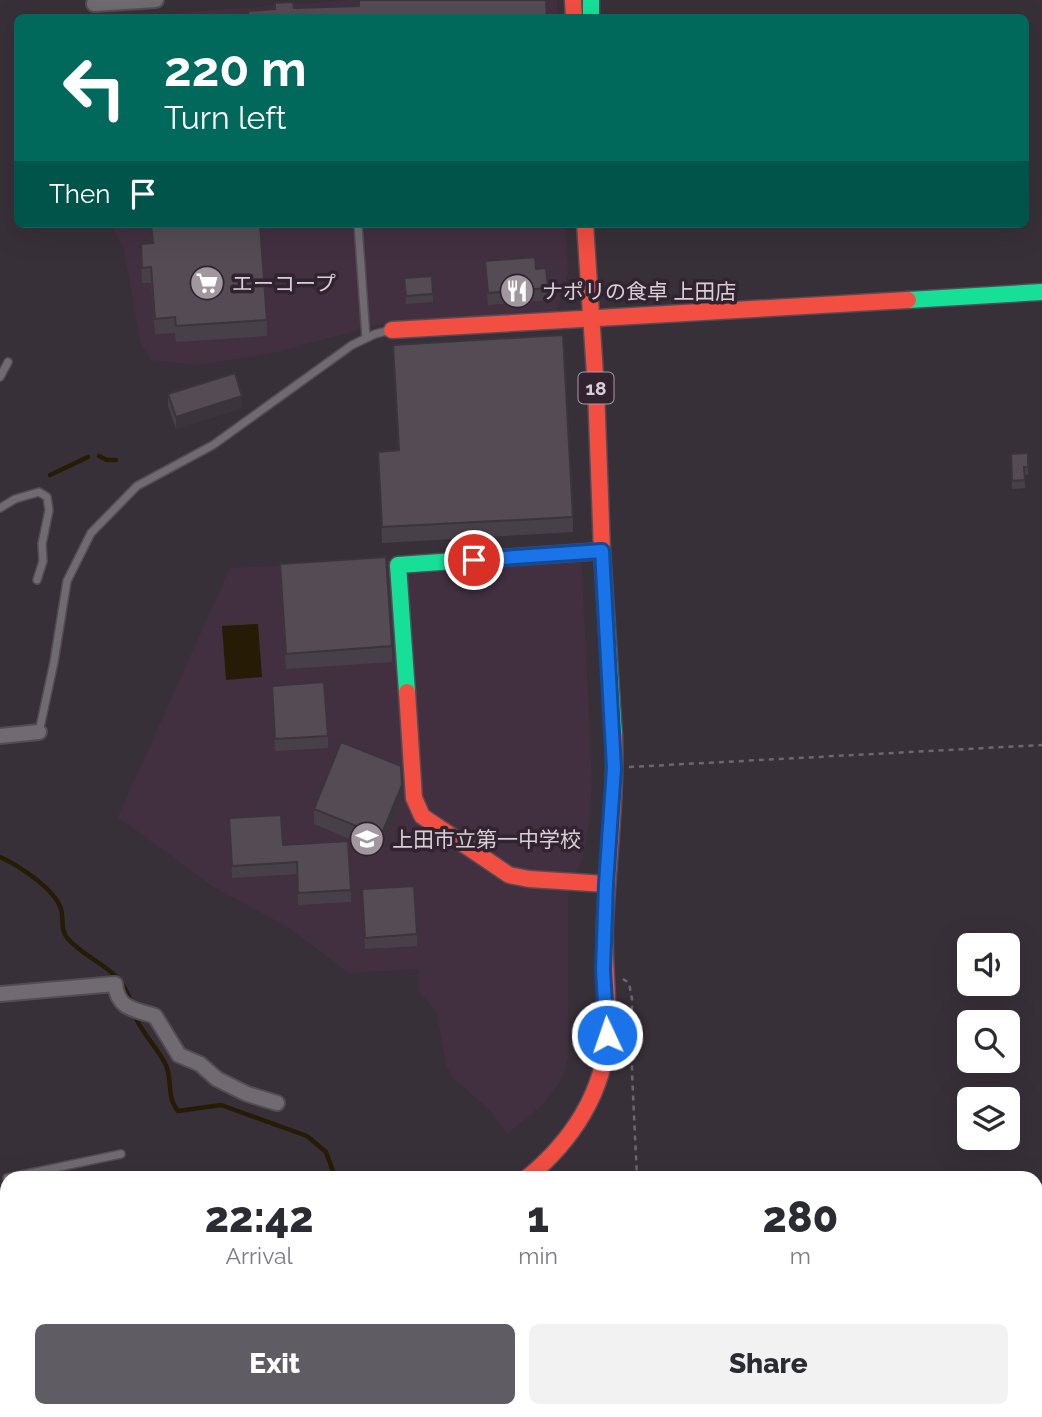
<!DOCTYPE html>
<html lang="en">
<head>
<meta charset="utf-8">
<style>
  :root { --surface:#fff; --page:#f2f2f3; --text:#2b2b33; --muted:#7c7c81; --accent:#605c64 }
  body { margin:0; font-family:Raleway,"Noto Sans JP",sans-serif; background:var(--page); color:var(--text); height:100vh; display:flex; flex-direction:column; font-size:26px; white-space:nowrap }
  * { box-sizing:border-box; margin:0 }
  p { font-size:23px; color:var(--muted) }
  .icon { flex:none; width:38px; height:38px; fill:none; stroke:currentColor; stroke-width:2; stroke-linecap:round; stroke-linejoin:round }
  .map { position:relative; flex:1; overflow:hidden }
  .side { position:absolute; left:0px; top:1171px; width:1043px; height:247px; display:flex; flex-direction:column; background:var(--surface); border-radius:21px 21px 0 0; box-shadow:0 7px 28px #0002 }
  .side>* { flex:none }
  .hud { position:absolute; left:14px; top:14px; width:1015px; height:214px; border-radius:10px; box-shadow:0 7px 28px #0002; background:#00695c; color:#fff; overflow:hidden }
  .fabs { position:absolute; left:957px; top:933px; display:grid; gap:14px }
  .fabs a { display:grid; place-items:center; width:63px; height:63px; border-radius:10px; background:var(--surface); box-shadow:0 7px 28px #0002; font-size:35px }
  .pin { position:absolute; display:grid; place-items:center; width:60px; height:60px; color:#fff; margin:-30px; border:4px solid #fff; border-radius:50%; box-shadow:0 2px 7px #0007 }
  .me { position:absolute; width:77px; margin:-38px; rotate:357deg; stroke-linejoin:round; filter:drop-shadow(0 0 5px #0008) }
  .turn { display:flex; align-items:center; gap:24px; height:147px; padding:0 35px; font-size:32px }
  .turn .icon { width:91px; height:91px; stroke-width:2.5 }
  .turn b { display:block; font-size:49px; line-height:60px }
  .then { display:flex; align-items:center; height:66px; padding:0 35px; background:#0003; gap:14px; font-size:26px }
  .eta { display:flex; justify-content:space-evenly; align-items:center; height:119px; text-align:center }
  .eta b { font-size:42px; font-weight:800; line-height:49px }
  .action { display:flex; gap:14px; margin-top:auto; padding:14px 35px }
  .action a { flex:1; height:80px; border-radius:10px; background:var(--accent); color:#fff; font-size:28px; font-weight:800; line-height:80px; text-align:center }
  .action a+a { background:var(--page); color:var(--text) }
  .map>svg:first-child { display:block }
  .built { fill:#423041 }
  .water { fill:#261c05 }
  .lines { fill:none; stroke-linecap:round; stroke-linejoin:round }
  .stream { stroke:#261c05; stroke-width:4.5 }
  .lane-casing { stroke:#544c54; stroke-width:10 }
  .street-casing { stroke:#544c54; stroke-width:18 }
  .fast-casing { stroke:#544c54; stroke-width:19 }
  .jam-casing { stroke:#544c54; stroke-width:19 }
  .path { stroke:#6d676d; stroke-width:2.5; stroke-dasharray:5 5; stroke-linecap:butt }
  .lane { stroke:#706b70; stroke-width:7 }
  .street { stroke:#706b70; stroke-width:14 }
  .fast { stroke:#16e098; stroke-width:16 }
  .jam { stroke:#f24e42; stroke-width:16 }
  .wall { fill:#484048 }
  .shaded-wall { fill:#3b343b }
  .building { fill:#544b54; stroke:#3b343b; stroke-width:2 }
  .route-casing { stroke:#114b97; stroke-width:18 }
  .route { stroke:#1a73e8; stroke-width:12 }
  .labels { text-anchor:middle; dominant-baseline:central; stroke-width:7; stroke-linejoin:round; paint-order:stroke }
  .shield { fill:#312330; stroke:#a69ba5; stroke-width:2 }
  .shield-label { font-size:19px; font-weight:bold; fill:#d8cfd7 }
  .poi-label { font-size:21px; fill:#d8cfd7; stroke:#312330; text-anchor:start }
</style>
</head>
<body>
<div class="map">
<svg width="1042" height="1417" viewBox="0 0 1042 1417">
  <rect width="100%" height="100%" fill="#383038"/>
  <g class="built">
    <path d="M354 0H557V17L109 18Z"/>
    <path d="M110 224H565L568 273 557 311 392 321 269 354 196 365 151 360 140 342 124 249Z"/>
    <path d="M581 552 592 781 590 818 582 859 568 896V1057L563 1077 543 1104 507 1134 491 1111 454 1079 447 1067 436 1011 418 990 419 969 349 973 288 927 212 886 118 817 230 568Z"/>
  </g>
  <path class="water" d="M258 624 262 677 226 680 222 626Z"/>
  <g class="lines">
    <g class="stream">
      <path d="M99 456 107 460H116"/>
      <path d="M50 475 88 457"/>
      <path d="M0 857C18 865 55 889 61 909 64 920 60 930 68 939 90 963 121 967 131 1003"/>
      <path d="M134 1014C141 1033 163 1054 167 1068 172 1083 167 1098 178 1111L221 1105 307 1136 326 1152 334 1174"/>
    </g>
    <g class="lane-casing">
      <g id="lane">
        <path d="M358 224 366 338"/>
        <path d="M0 377 8 362"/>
        <path d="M0 508 15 499 39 492 47 497 49 510 42 544 43 561 37 580"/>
        <path d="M39 732 54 662 67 581 91 533 137 486 213 445 352 345 375 334 391 330"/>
        <path d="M7 1178 121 1154"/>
        <path d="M757 1410 764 1417"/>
        <path d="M258 1412V1417"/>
        <path d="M500 1417 550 1410"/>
      </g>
    </g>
    <g class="street-casing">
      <g id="street">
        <path d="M94 4 156 0"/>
        <path d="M0 736 39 732"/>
        <path d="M0 994 115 984C118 1009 133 1009 155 1016L179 1055 200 1064 217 1079 247 1094 277 1103"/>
        <path d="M567 1410 569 1417"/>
        <path d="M815 1417 821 1410"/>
      </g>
    </g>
    <g class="fast-casing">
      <g id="fast">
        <path d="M591 0V18"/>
        <path d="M908 300 1042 292"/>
        <path d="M407 692 398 565 602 551 614 736"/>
      </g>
    </g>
    <g class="jam-casing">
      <g id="jam">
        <path d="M573 0 574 18"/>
        <path d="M585 224 596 389 602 551"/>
        <path d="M392 330 908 300"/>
        <path d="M407 692 414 798 422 816 509 875 529 879 606 884"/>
        <path d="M527 1178C571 1142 605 1092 607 1034 609 997 603 959 605 922 608 860 616 798 614 736"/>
        <path d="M0 1250 7 1249"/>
        <path d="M322 1410 323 1417"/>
      </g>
    </g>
    <g class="path">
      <path d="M629 767 1042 745"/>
      <path d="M623 979 629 983 632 999V1073L637 1178"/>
      <path d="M1036 1199H1042"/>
    </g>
    <use href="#lane" class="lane"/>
    <use href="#street" class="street"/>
    <use href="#fast" class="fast"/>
    <use href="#jam" class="jam"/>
  </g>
  <g class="wall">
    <path d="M150 224H260L267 320V336L176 342 175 333 155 334 151 283H142L141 259V244L152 243Z"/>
    <path d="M485 261 536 269 548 288V300L488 305Z"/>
    <path d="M404 278 433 294V302L406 304Z"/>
    <path d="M393 345 573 517V532L382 543 378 452 398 450Z"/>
    <path d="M168 394 242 408 176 429 168 406Z"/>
    <path d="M1028 453V475H1025V488L1012 489 1011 454Z"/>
    <path d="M280 564 392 646V662L286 669 280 580Z"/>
    <path d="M272 686 328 736V748L275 751Z"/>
    <path d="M402 801 381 852 314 824V809Z"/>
    <path d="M229 818 283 845 351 890V902L298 905 297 874 232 878Z"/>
    <path d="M362 889 417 934V946L365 949Z"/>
  </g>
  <g class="shaded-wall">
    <path d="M242 396V408L176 429V417Z"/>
    <path d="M402 785V801L381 852V836Z"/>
  </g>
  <g class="building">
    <path d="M359 0H546L547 18H248V11L275 9V3L293 2 294 8 359 6Z"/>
    <path d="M151 224H260L267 320 176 326 175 317 155 319 151 267 142 268 141 244 153 243Z"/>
    <path d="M535 257 536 269 546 268 548 288 488 293 485 261Z"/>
    <path d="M432 276 433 294 406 296 404 278Z"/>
    <path d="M563 335 573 517 382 527 378 452 399 450 393 345Z"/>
    <path d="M235 373 242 396 176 417 168 394Z"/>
    <path d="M1028 453V467H1024L1025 480 1012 481 1011 454Z"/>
    <path d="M386 557 392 646 286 654 280 564Z"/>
    <path d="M324 682 328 736 275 739 272 686Z"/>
    <path d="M341 742 401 766 402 785 381 836 314 809Z"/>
    <path d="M281 815 283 845 348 841 351 890 298 893 297 862 232 866 229 818Z"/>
    <path d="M414 886 417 934 365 938 362 889Z"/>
  </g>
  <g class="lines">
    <g class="route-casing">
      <path id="route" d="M474 560 602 551 614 768 606 884 603 970 607 1035"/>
    </g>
    <use href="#route" class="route"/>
  </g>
  <defs>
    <g id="supermarket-disc" transform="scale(1.75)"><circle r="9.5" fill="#a0979f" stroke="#312330"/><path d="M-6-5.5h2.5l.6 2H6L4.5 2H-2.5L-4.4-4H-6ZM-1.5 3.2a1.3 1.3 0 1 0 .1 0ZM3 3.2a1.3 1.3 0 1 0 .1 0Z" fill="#fff"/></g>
    <g id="restaurant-disc" transform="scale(1.75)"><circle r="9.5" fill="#a0979f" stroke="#312330"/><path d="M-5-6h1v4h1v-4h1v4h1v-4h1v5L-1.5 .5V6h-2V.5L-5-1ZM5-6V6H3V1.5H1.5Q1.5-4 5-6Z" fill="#fff"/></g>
    <g id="school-disc" transform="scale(1.75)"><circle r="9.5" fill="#a0979f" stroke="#312330"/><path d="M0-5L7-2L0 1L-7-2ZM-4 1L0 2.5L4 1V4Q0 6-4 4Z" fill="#fff"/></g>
  </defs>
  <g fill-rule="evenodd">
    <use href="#supermarket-disc" x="207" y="283"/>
    <use href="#restaurant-disc" x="517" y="291"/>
    <use href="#school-disc" x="367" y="839"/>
  </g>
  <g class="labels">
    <rect class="shield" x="578.5" y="372.5" width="35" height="31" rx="5"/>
    <g class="shield-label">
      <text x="596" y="388">18</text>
    </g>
    <g class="poi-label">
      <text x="232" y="283">エーコープ</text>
      <text x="542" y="291">ナポリの食卓 上田店</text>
      <text x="392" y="839">上田市立第一中学校</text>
    </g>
  </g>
</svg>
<div class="fabs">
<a><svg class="icon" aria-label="sound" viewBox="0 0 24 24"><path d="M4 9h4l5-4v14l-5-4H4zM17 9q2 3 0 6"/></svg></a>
<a><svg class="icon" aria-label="search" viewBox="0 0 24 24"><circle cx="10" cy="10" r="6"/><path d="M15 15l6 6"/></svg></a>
<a><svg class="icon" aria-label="layers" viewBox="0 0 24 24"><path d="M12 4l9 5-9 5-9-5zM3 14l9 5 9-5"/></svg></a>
</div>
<div class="pin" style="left:474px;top:560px;background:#d93025"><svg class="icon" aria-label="arrive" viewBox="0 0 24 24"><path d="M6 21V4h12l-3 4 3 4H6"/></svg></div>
<svg class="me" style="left:607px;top:1035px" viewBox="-20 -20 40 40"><circle r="17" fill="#1a73e8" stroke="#fff" stroke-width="3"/><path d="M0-11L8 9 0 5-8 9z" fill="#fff"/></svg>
<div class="hud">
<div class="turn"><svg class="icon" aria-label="left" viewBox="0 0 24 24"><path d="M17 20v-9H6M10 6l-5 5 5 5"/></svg><div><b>220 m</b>Turn left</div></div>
<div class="then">Then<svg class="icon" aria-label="arrive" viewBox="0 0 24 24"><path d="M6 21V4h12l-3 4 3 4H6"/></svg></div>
</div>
<section class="side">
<div class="eta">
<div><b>22:42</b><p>Arrival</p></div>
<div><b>1</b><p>min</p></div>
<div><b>280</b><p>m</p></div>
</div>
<div class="action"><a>Exit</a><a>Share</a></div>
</section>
</div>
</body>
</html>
